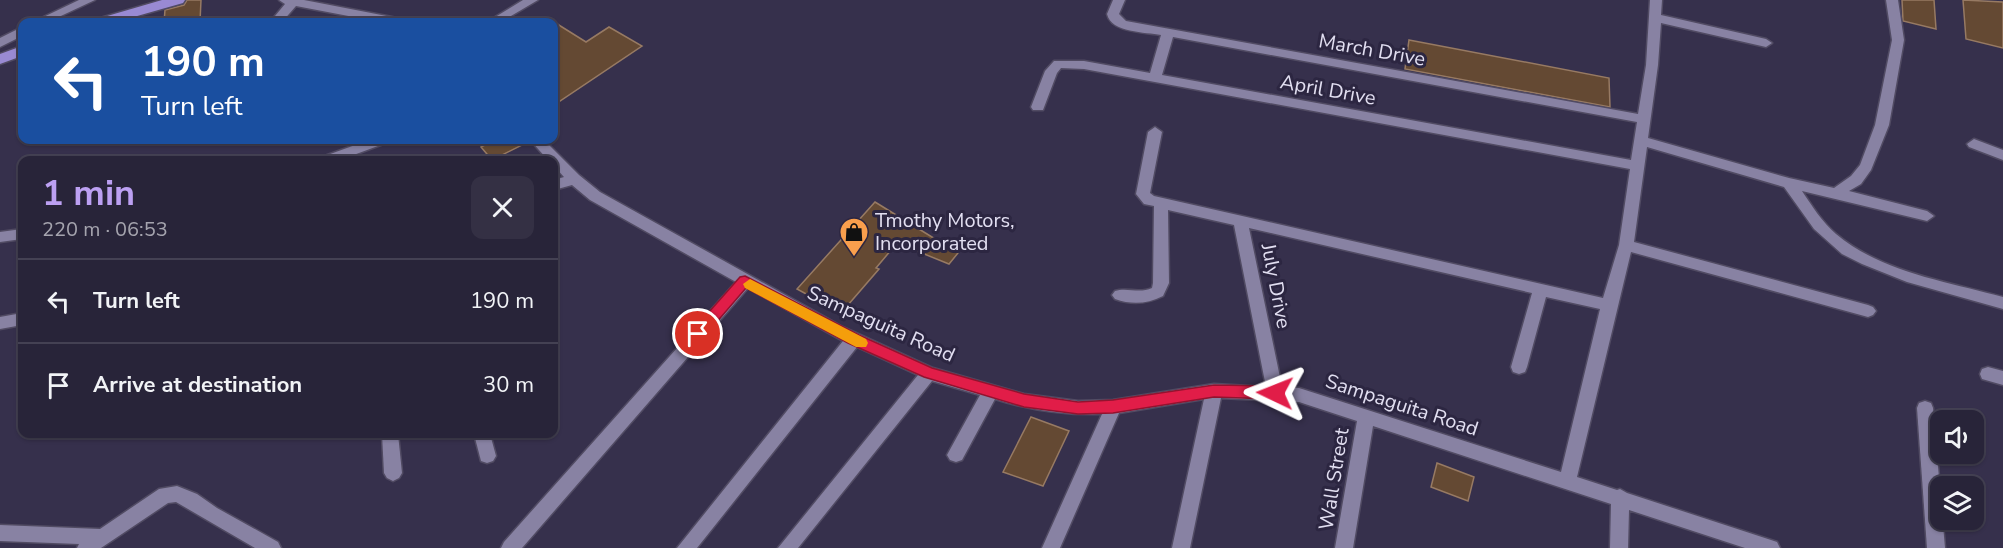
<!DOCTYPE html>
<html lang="en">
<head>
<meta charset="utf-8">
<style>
  :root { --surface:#282439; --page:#343044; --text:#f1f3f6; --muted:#a5a4ae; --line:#444153; --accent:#bca0f2 }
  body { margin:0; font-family:"Nunito Sans",sans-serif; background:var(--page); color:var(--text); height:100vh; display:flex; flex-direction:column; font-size:22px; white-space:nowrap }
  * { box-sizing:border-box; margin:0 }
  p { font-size:20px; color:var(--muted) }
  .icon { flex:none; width:33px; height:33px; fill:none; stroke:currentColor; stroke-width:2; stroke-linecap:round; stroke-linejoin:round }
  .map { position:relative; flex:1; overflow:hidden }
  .drawer { position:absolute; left:18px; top:156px; width:540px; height:282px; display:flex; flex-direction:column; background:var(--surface); border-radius:12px; box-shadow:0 2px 4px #0004,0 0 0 2px var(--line) }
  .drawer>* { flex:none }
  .hud { position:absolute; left:18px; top:18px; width:540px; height:126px; border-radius:12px; box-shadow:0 2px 4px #0004,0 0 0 2px var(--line); background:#1a4fa0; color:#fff; overflow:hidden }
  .buttons { position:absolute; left:1930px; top:410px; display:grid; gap:12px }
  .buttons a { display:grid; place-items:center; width:54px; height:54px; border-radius:12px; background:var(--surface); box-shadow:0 2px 4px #0004,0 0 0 2px var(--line); font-size:30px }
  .pin { position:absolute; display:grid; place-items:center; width:51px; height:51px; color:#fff; margin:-26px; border:3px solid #fff; border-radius:50%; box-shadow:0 2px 6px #0007 }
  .me { position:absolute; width:66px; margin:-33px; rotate:272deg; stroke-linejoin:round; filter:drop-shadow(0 0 4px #0008) }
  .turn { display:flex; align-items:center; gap:21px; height:126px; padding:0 24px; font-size:27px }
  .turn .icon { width:78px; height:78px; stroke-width:2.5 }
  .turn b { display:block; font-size:42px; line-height:51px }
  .round { display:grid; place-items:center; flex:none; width:63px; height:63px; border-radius:12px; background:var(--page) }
  .summary { display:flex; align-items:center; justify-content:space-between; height:102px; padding:0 24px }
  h1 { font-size:36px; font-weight:700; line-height:45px; color:var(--accent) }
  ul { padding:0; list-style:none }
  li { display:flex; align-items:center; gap:18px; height:84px; padding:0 24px; border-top:2px solid var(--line) }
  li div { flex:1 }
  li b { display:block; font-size:22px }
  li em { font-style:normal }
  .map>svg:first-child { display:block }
  .building { fill:#644933; stroke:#977a63; stroke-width:1.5 }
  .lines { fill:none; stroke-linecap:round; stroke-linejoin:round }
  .minor-casing { stroke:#514b63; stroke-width:3 }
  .highway-casing { stroke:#514b63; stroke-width:3 }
  .minor { fill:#8882a3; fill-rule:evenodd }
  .highway { fill:#998ad3; fill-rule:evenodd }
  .route { fill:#e11d48; stroke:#92132f; stroke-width:1.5 }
  .slow { fill:#f59e0b }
  .labels { text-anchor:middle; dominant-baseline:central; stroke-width:6; stroke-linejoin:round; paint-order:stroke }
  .street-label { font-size:20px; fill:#e2dff1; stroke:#2c2641 }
  .poi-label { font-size:20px; fill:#e2dff1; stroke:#2c2641; text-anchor:start }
</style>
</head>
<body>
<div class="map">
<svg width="2003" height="548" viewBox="0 0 2003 548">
  <rect width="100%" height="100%" fill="#36304c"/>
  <g class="building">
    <path d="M187 0H201L200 22H164L165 10 184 5Z"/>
    <path d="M1902 0H1934L1936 29 1903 21Z"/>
    <path d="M1963 0 2003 2V48L1966 39Z"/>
    <path d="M554 22 586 42 609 27 642 46 554 105Z"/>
    <path d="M1409 40 1609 78 1610 107 1405 69Z"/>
    <path d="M495 140H528V142L492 160 481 147Z"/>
    <path d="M875 202 958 253 949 264 897 243 876 268 879 269 841 313 797 289Z"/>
    <path d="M1031 417 1069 431 1043 486 1003 472Z"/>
    <path d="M1437 463 1474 477 1468 501 1431 487Z"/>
  </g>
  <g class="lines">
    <g class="minor-casing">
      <g id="minor">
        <path d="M79 0H95L48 22H33Z"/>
        <path d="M279 0H304L397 18 403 22H380L296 6 282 22H270L285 4Z"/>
        <path d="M523 0H538L501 22H487Z"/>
        <path d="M1113 0H1125L1119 14 1126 21 1638 114 1646 65 1650 0H1662L1661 15 1766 39 1772 43 1766 47 1661 23 1658 65 1648 138 1789 178 1834 188 1851 176 1860 165 1875 125 1892 40 1886 0H1898L1904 40 1889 125 1871 170 1861 184 1849 191 1927 211 1934 216 1927 221 1802 191C1812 206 1822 222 1836 234 1881 272 1948 282 2003 297V309L1907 282 1862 264 1842 254 1814 229 1784 187 1647 147 1634 242 1868 305 1873 307 1876 311 1873 315 1868 317 1631 252 1577 477 1617 490 1620 489 1627 493 1771 540 1777 542 1780 548H1745L1629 510 1628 548H1610L1611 504 1373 426 1353 548H1335L1357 421 1299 402 1221 398 1190 548H1172L1204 399 1119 413 1060 548H1042L1102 414C1065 415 1030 410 995 399L962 460 956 462 950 460 947 455 980 395 932 381 798 548H778L918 375 857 347 697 548H677L843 341 748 288 522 548H501L504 542 736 282 590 200 572 185 554 190V180L564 177 554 166V160H548L530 140H544L579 175 600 192 841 326 933 368 1024 394 1078 401 1113 400 1214 384 1266 387 1234 225 1168 210 1169 283 1163 296C1147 304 1132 305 1115 299L1112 295 1115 291C1127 287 1139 294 1152 288L1153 283 1154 206 1144 204 1136 194 1148 132 1155 127 1162 132 1150 193 1154 196 1603 298 1619 245 1630 169 1084 69 1061 68 1057 73 1043 110H1033L1031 107 1045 71 1054 61H1084L1150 73 1161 35C1146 32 1111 33 1107 14ZM1173 37 1637 122 1631 160 1162 75ZM1249 228 1532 293 1511 367 1513 372 1519 374 1525 372 1527 367 1546 297 1600 309 1561 472 1299 388 1282 387Z"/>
        <path d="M22 27V36L0 47V38Z"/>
        <path d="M1974 139 2003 150V160L1969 147 1967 144Z"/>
        <path d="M369 140H388L386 143 340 160H320L322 157Z"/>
        <path d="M22 229V239L0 242V232Z"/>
        <path d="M22 313V325L0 329V317Z"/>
        <path d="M1988 367 2003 371V385L1982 379 1980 374 1982 369Z"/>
        <path d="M1925 401 1931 403 1933 408 1945 548H1927L1917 408 1919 403Z"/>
        <path d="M382 434H398L402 473 399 478 393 481 387 478 384 473Z"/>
        <path d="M474 434H490L496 456 493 461 487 463 481 461Z"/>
        <path d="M177 486 197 494 217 508 278 542 281 548H255L176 502 168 503 101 548H77L79 544 0 541V525L100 529 159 489Z"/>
      </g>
    </g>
    <g class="highway-casing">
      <g id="highway">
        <path d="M162 0H185L183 3 116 22H95L97 19Z"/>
        <path d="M22 46V56L0 64V54Z"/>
      </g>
    </g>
    <use href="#minor" class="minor"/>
    <use href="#highway" class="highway"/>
  </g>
  <path class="route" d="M745 276 859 335 932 368 1024 394 1078 402 1113 400 1214 385 1275 386 1280 388 1282 393 1280 397 1275 399 1214 397 1113 413 1078 414 1024 407 924 377 848 343 746 288 703 338H693L691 334 693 330 740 277Z"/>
  <path class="slow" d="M750 279 866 339 868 343 866 347H856L745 288 743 284Z"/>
  <defs>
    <g id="shop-pin" transform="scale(1.5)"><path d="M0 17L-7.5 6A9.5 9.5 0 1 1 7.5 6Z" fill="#f99f4d" stroke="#2c2641"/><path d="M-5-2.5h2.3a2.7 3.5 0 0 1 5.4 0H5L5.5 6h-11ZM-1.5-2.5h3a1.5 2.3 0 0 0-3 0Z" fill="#111"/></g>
  </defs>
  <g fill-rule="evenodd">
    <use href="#shop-pin" x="854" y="232"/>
  </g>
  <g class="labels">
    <g class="street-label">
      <text transform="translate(1372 50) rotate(10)">March Drive</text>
      <text transform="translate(1328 90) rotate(10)">April Drive</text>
      <text transform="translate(1276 286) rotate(79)">July Drive</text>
      <text transform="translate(881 324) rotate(24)">Sampaguita Road</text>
      <text transform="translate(1402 405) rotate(18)">Sampaguita Road</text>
      <text transform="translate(1334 479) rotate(-81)">Wall Street</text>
    </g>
    <g class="poi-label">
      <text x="875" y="220">Tmothy Motors,<tspan x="875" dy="23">Incorporated</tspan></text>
    </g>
  </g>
</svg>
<div class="buttons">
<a><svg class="icon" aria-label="sound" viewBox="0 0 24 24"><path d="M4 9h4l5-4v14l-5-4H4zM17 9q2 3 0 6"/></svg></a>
<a><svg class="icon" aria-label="layers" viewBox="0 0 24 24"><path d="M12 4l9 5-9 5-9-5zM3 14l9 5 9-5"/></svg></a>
</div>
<div class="pin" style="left:698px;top:334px;background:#d93025"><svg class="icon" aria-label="arrive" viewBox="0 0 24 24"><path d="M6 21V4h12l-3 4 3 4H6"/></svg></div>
<svg class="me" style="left:1275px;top:393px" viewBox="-20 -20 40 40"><path d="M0-17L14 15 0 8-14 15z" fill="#e11d48" stroke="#fff" stroke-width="4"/></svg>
<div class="hud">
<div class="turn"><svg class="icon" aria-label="left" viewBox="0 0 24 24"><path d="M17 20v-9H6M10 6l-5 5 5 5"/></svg><div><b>190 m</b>Turn left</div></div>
</div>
<section class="drawer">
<div class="summary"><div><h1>1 min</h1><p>220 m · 06:53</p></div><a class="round"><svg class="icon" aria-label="close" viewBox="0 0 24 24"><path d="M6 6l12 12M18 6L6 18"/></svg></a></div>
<ul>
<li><svg class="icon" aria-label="left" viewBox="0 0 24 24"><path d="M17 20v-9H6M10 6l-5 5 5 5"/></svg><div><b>Turn left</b></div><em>190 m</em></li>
<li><svg class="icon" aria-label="arrive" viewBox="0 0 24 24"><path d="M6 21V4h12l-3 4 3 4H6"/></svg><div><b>Arrive at destination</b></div><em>30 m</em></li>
</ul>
</section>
</div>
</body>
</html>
